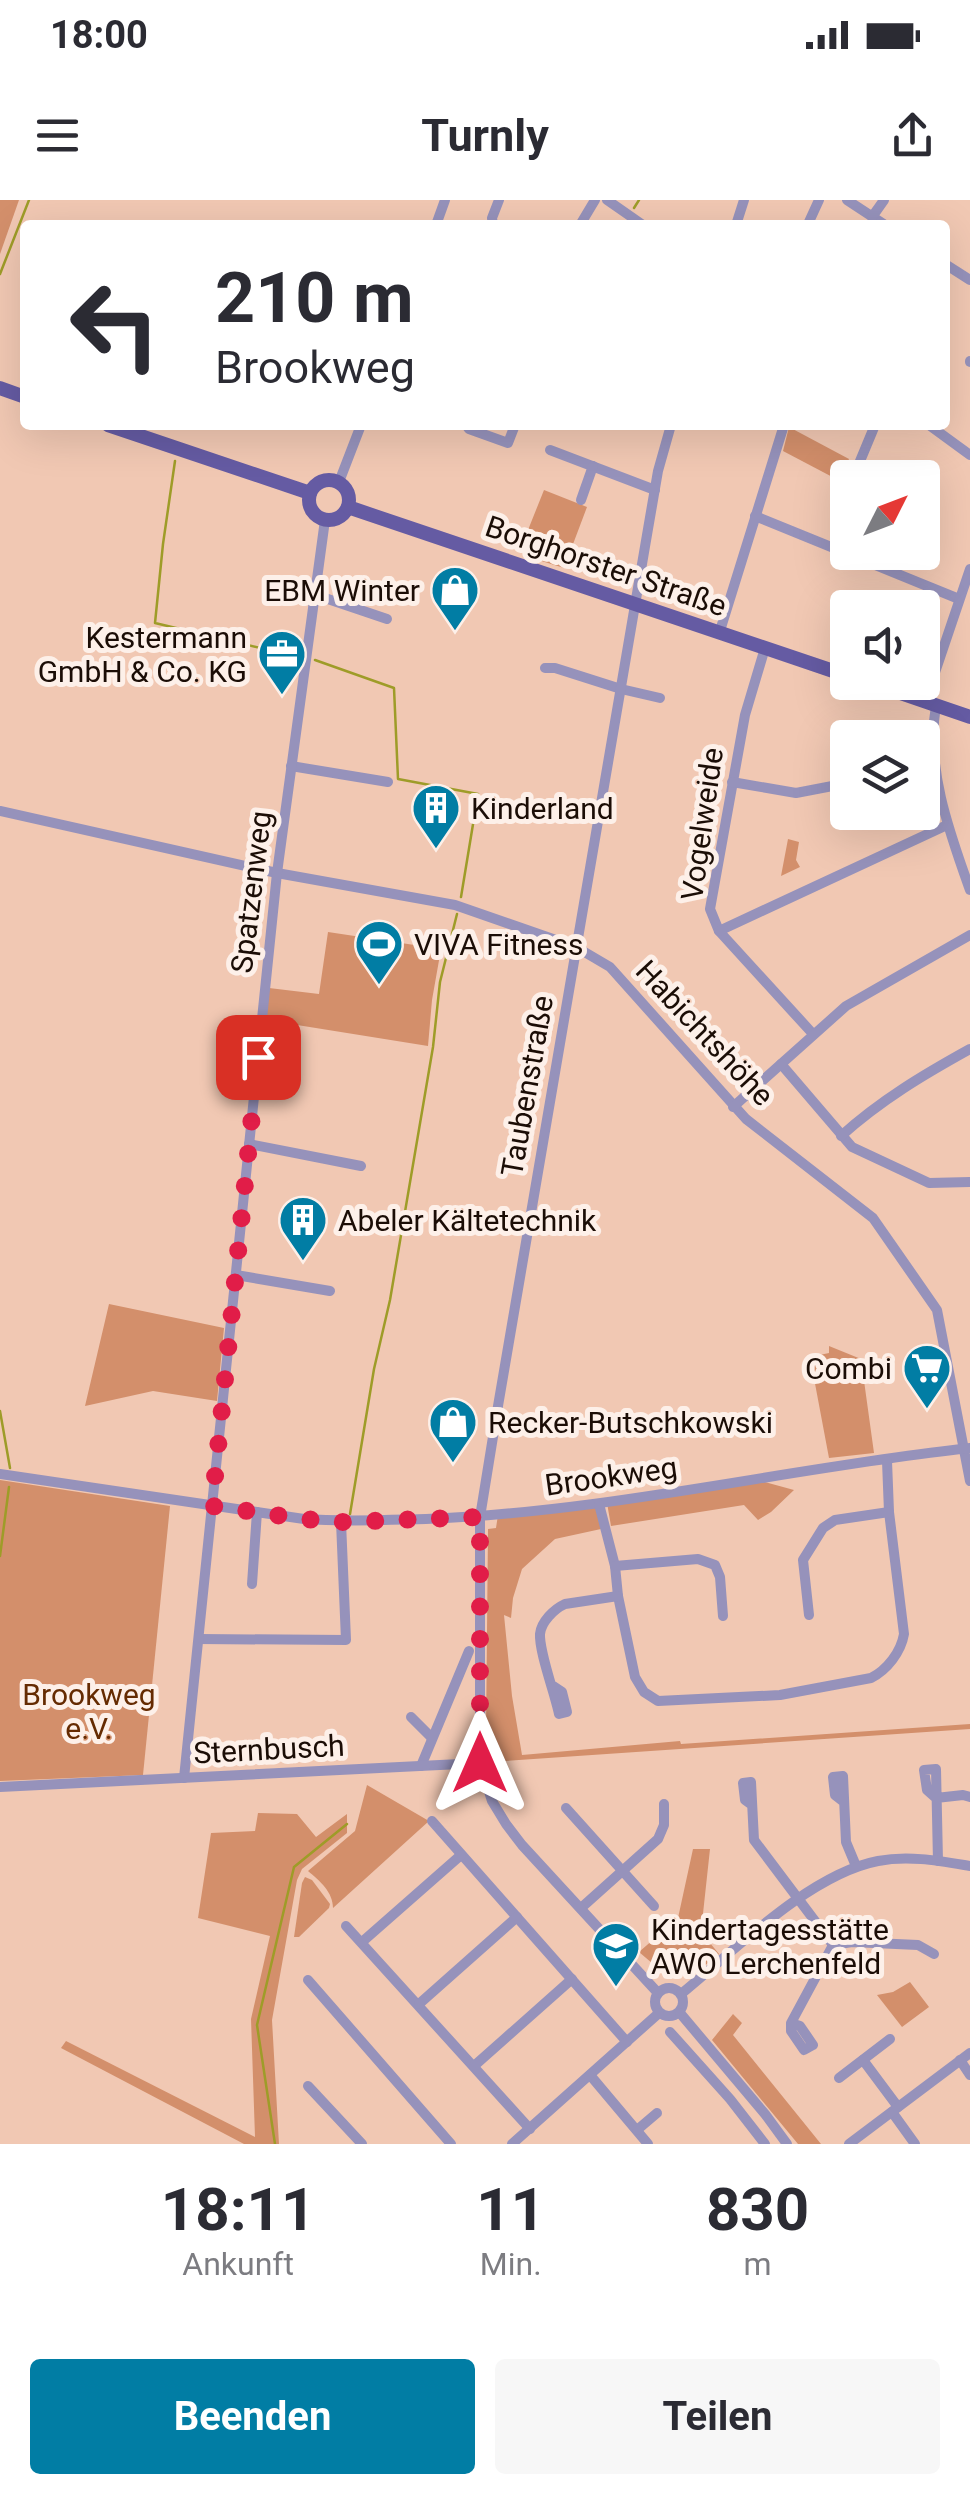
<!DOCTYPE html>
<html lang="de">
<head>
<meta charset="utf-8">
<style>
  :root { --surface:#fff; --page:#f7f7f7; --text:#2b2b33; --muted:#7c7c81; --accent:#017da4 }
  body { margin:0; font-family:Roboto,sans-serif; background:var(--page); color:var(--text); height:100vh; display:flex; flex-direction:column; font-size:38px; white-space:nowrap }
  * { box-sizing:border-box; margin:0 }
  p { font-size:32px; color:var(--muted) }
  .icon { flex:none; width:55px; height:55px; fill:none; stroke:currentColor; stroke-width:2; stroke-linecap:round; stroke-linejoin:round }
  .map { position:relative; height:1944px; overflow:hidden }
  .side { display:flex; flex-direction:column; background:var(--surface); flex:1 }
  .side>* { flex:none }
  .hud { position:absolute; left:20px; top:20px; width:930px; height:210px; border-radius:10px; box-shadow:0 10px 40px #0002; background:#fff; color:var(--text); overflow:hidden }
  .needle { width:65px; rotate:48deg }
  .controls { position:absolute; left:830px; top:260px; display:grid; gap:20px }
  .controls a { display:grid; place-items:center; width:110px; height:110px; border-radius:10px; background:var(--surface); box-shadow:0 10px 40px #0002; font-size:50px }
  .pin { position:absolute; display:grid; place-items:center; width:85px; height:85px; color:#fff; margin:-42px; border-radius:20px; box-shadow:0 5px 15px #0006 }
  .me { position:absolute; width:110px; margin:-55px; rotate:0deg; stroke-linejoin:round; filter:drop-shadow(0 0 8px #0008) }
  .turn { display:flex; align-items:center; gap:35px; height:210px; padding:0 30px; font-size:45px }
  .turn .icon { width:130px; height:130px; stroke-width:2.5 }
  .turn b { display:block; font-size:70px; line-height:85px }
  .eta { display:flex; justify-content:space-evenly; align-items:center; height:170px; text-align:center }
  .eta b { font-size:60px; font-weight:700; line-height:70px }
  .cta { display:flex; gap:20px; margin-top:auto; padding:20px 30px }
  .cta a { flex:1; height:115px; border-radius:10px; background:var(--accent); color:#fff; font-size:40px; font-weight:700; line-height:115px; text-align:center }
  .cta a+a { background:var(--page); color:var(--text) }
  .status { display:flex; justify-content:space-between; align-items:center; height:70px; padding:0 50px; background:var(--surface); direction:ltr }
  .status svg { height:28px; fill:currentColor }
  header { display:flex; justify-content:space-between; align-items:center; height:130px; padding:0 30px; background:var(--surface); font-size:45px; font-weight:700 }
  .map>svg:first-child { display:block }
  .green { fill:#d38f6b }
  .lines { fill:none; stroke-linecap:round; stroke-linejoin:round }
  .stream { stroke:#9e9c28; stroke-width:2.5 }
  .minor { stroke:#9692bb; stroke-width:10 }
  .major { stroke:#655ba3; stroke-width:14 }
  .route { stroke:#e11d48; stroke-width:18; stroke-dasharray:0 32.4 }
  .labels { text-anchor:middle; dominant-baseline:central; stroke-width:10; stroke-linejoin:round; paint-order:stroke }
  .street-label { font-size:30px; fill:#1b0d06; stroke:#fdf0e9 }
  .poi-label { font-size:30px; fill:#1b0d06; stroke:#fdf0e9; text-anchor:start }
  .park-label { font-size:30px; fill:#652b02; stroke:#fdf0e9 }
</style>
</head>
<body>
<div class="status"><b>18:00</b><svg viewBox="0 0 49 12"><path d="M0 12V9h3v3zM5 12V6h3v6zM10 12V3h3v9zM15 12V0h3v12zM26 1h20v11H26zM47 4h2v5h-2z"/></svg></div>
<header><svg class="icon" aria-label="menu" viewBox="0 0 24 24"><path d="M4 6h16M4 12h16M4 18h16"/></svg>Turnly<svg class="icon" aria-label="share" viewBox="0 0 24 24"><path d="M12 15V3M7 8l5-5 5 5M5 13v7h14v-7"/></svg></header>
<div class="map">
<svg width="970" height="1944" viewBox="0 0 970 1944">
  <rect width="100%" height="100%" fill="#f1c8b3"/>
  <g class="green">
    <path d="M0 0H19L0 54Z"/>
    <path d="M789 227 849 259 840 281 783 251Z"/>
    <path d="M544 290 587 307 564 368 532 358 535 346 524 340Z"/>
    <path d="M788 639 799 642 796 660 800 667 781 676Z"/>
    <path d="M328 732 441 749 432 800 428 846 266 820 269 788 319 794Z"/>
    <path d="M109 1104 224 1128 217 1201 153 1191 85 1206Z"/>
    <path d="M829 1146 861 1159 874 1253 829 1258 810 1157 829 1153Z"/>
    <path d="M0 1280 170 1306 143 1575 0 1581Z"/>
    <path d="M757 1280 794 1290 771 1312 758 1320 744 1305 611 1326 607 1303Z"/>
    <path d="M599 1304 601 1329 555 1339 522 1369 513 1398 511 1418 504 1415 512 1496 522 1555 680 1541 681 1544 970 1524V1529L490 1562 486 1535 488 1329 496 1328 498 1315Z"/>
    <path d="M367 1585 429 1621 333 1708C333 1692 320 1681 308 1671L355 1631Z"/>
    <path d="M258 1613 297 1614 316 1637 347 1614V1633L302 1669 297 1680 272 1820 279 1944H244L61 1848 66 1841 255 1937 251 1819 270 1736 198 1718 211 1633 255 1631Z"/>
    <path d="M693 1649H710L701 1732 719 1754 703 1767 697 1760 686 1768 691 1776 666 1775 639 1752 678 1718Z"/>
    <path d="M305 1677 312 1680 330 1704 329 1708 299 1737H294L302 1683Z"/>
    <path d="M910 1782 929 1807 902 1827 877 1795 893 1792Z"/>
    <path d="M733 1814 742 1823 733 1835 821 1944H798L712 1840Z"/>
  </g>
  <g class="lines">
    <g class="stream">
      <path d="M634 8 639 0"/>
      <path d="M624 25V23"/>
      <path d="M0 74 29 0"/>
      <path d="M175 261 163 344 155 423 302 458"/>
      <path d="M315 460 394 488 398 579 478 594 461 697"/>
      <path d="M0 1211 10 1268"/>
      <path d="M350 1314 374 1169 390 1100 433 847 440 782 457 714"/>
      <path d="M0 1356 9 1287"/>
      <path d="M275 1944 257 1825 294 1667 347 1624"/>
    </g>
    <g class="minor">
      <path d="M607 0 643 25"/>
      <path d="M847 0 885 25"/>
      <path d="M872 17 884 0"/>
      <path d="M808 24 819 0"/>
      <path d="M436 25 445 0"/>
      <path d="M493 25 492 18 499 0"/>
      <path d="M580 25 595 0"/>
      <path d="M736 25 744 0"/>
      <path d="M945 64 970 80"/>
      <path d="M970 162V161"/>
      <path d="M466 225 469 229 508 243 515 225"/>
      <path d="M929 225 970 255"/>
      <path d="M550 250 655 290"/>
      <path d="M853 278 875 225"/>
      <path d="M339 282 361 225"/>
      <path d="M581 300 593 266"/>
      <path d="M755 316 959 399"/>
      <path d="M316 395 387 419"/>
      <path d="M719 434 784 225"/>
      <path d="M765 448 745 515 710 709 719 731 813 834"/>
      <path d="M545 468H555L621 489 660 498"/>
      <path d="M925 502 970 369"/>
      <path d="M936 506C925 566 950 634 970 690"/>
      <path d="M291 566 388 582"/>
      <path d="M732 582 796 593 848 583"/>
      <path d="M0 611 277 673 455 705 576 747 610 767 746 919 873 1018 937 1110 970 1281"/>
      <path d="M719 731 947 625"/>
      <path d="M781 864 852 947 929 983 970 982"/>
      <path d="M733 907 846 806 970 735"/>
      <path d="M841 936C881 900 923 875 970 849"/>
      <path d="M249 944 361 966"/>
      <path d="M236 1075 330 1091"/>
      <path d="M0 1274 304 1319C345 1322 385 1320 426 1319 609 1312 788 1268 970 1248"/>
      <path d="M599 1304 615 1366 618 1396 635 1477 644 1492 658 1501 780 1495 871 1478C887 1470 901 1452 904 1434L889 1312 887 1261"/>
      <path d="M615 1366 698 1359 715 1365 720 1377 723 1416"/>
      <path d="M252 1384 257 1312"/>
      <path d="M809 1415 803 1360 823 1328 835 1320 889 1312"/>
      <path d="M199 1439 346 1440 341 1322"/>
      <path d="M553 1486 562 1492 567 1512 559 1514C555 1494 539 1452 540 1434 541 1422 554 1409 565 1404L618 1396"/>
      <path d="M411 1517 432 1538"/>
      <path d="M421 1566 469 1451"/>
      <path d="M184 1578 277 673 325 320"/>
      <path d="M0 1587 480 1563"/>
      <path d="M844 1602 835 1595 833 1577 843 1576 846 1642 856 1666"/>
      <path d="M752 1605 745 1600 743 1583 751 1582 754 1640 833 1745 852 1742 918 1745 934 1754"/>
      <path d="M566 1608 654 1706"/>
      <path d="M432 1621 627 1842"/>
      <path d="M938 1661 936 1569 924 1570 927 1590 936 1598 963 1595 970 1597"/>
      <path d="M581 1708 658 1639 664 1625V1604"/>
      <path d="M346 1726 530 1929"/>
      <path d="M362 1742 461 1655"/>
      <path d="M308 1780 451 1944"/>
      <circle cx="669" cy="1802" r="14"/>
      <path d="M658 1793 522 1645 506 1624 492 1601 480 1563V1317L498 1206 648 329 658 271 671 225"/>
      <path d="M681 1794C735 1750 810 1674 878 1661 909 1655 940 1661 970 1666"/>
      <path d="M419 1804 517 1717"/>
      <path d="M680 1813 765 1914 787 1944"/>
      <path d="M791 1823 800 1826 813 1845 804 1850 791 1831V1823L833 1745"/>
      <path d="M670 1832 730 1899 765 1944"/>
      <path d="M863 1860 898 1907"/>
      <path d="M960 1860 970 1875"/>
      <path d="M474 1866 572 1779"/>
      <path d="M590 1875 648 1944"/>
      <path d="M839 1878 890 1839"/>
      <path d="M308 1886 362 1944"/>
      <path d="M892 1912 915 1944"/>
      <path d="M637 1930 657 1913"/>
      <path d="M512 1944 659 1813"/>
      <path d="M849 1944 970 1853"/>
    </g>
    <g class="major">
      <path d="M0 188 25 197"/>
      <path d="M108 225 310 293"/>
      <circle cx="329" cy="300" r="20"/>
      <path d="M348 307 848 476"/>
      <path d="M868 482 970 517"/>
    </g>
  </g>
  <g class="lines">
    <path class="route" d="M258 857 212 1306 304 1319 341 1322 480 1317V1563"/>
  </g>
  <defs>
    <g id="shop-pin" transform="scale(2.5)"><path d="M0 17L-7.5 6A9.5 9.5 0 1 1 7.5 6Z" fill="#017da4" stroke="#fdf0e9"/><path d="M-5-2.5h2.3a2.7 3.5 0 0 1 5.4 0H5L5.5 6h-11ZM-1.5-2.5h3a1.5 2.3 0 0 0-3 0Z" fill="#fff"/></g>
    <g id="office-pin" transform="scale(2.5)"><path d="M0 17L-7.5 6A9.5 9.5 0 1 1 7.5 6Z" fill="#017da4" stroke="#fdf0e9"/><path d="M-6-3h4V-5.5h4V-3h4V5H-6ZM-1-4.5V-3h2v-1.5ZM-6 0V1H6V0Z" fill="#fff"/></g>
    <g id="building-pin" transform="scale(2.5)"><path d="M0 17L-7.5 6A9.5 9.5 0 1 1 7.5 6Z" fill="#017da4" stroke="#fdf0e9"/><path d="M-4-6H4V6H1V3H-1V6H-4ZM-2.5-4.3h1.7v1.8h-1.7ZM.8-4.3h1.7v1.8H.8ZM-2.5-1h1.7V.8h-1.7ZM.8-1h1.7V.8H.8Z" fill="#fff"/></g>
    <g id="stadium-pin" transform="scale(2.5)"><path d="M0 17L-7.5 6A9.5 9.5 0 1 1 7.5 6Z" fill="#017da4" stroke="#fdf0e9"/><path d="M0-5a6.5 5 0 1 0 0 10a6.5 5 0 1 0 0-10ZM-3.5-1.8h7v3.6h-7Z" fill="#fff"/></g>
    <g id="supermarket-pin" transform="scale(2.5)"><path d="M0 17L-7.5 6A9.5 9.5 0 1 1 7.5 6Z" fill="#017da4" stroke="#fdf0e9"/><path d="M-6-5.5h2.5l.6 2H6L4.5 2H-2.5L-4.4-4H-6ZM-1.5 3.2a1.3 1.3 0 1 0 .1 0ZM3 3.2a1.3 1.3 0 1 0 .1 0Z" fill="#fff"/></g>
    <g id="school-pin" transform="scale(2.5)"><path d="M0 17L-7.5 6A9.5 9.5 0 1 1 7.5 6Z" fill="#017da4" stroke="#fdf0e9"/><path d="M0-5L7-2L0 1L-7-2ZM-4 1L0 2.5L4 1V4Q0 6-4 4Z" fill="#fff"/></g>
  </defs>
  <g fill-rule="evenodd">
    <use href="#shop-pin" x="455" y="390"/>
    <use href="#office-pin" x="282" y="454"/>
    <use href="#building-pin" x="436" y="608"/>
    <use href="#stadium-pin" x="379" y="744"/>
    <use href="#building-pin" x="303" y="1020"/>
    <use href="#supermarket-pin" x="927" y="1168"/>
    <use href="#shop-pin" x="453" y="1222"/>
    <use href="#school-pin" x="616" y="1746"/>
  </g>
  <g class="labels">
    <g class="street-label">
      <text transform="translate(606 366) rotate(19)">Borghorster Straße</text>
      <text transform="translate(702 624) rotate(-82)">Vogelweide</text>
      <text transform="translate(251 692) rotate(-83)">Spatzenweg</text>
      <text transform="translate(705 833) rotate(47)">Habichtshöhe</text>
      <text transform="translate(527 886) rotate(-80)">Taubenstraße</text>
      <text transform="translate(611 1276) rotate(-8)">Brookweg</text>
      <text transform="translate(269 1549) rotate(-3)">Sternbusch</text>
    </g>
    <g class="poi-label">
      <text x="420" y="390" text-anchor="end">EBM Winter</text>
      <text x="247" y="437" text-anchor="end">Kestermann<tspan x="247" dy="34">GmbH &amp; Co. KG</tspan></text>
      <text x="471" y="608">Kinderland</text>
      <text x="414" y="744">VIVA Fitness</text>
      <text x="338" y="1020">Abeler Kältetechnik</text>
      <text x="892" y="1168" text-anchor="end">Combi</text>
      <text x="488" y="1222">Recker-Butschkowski</text>
      <text x="651" y="1729">Kindertagesstätte<tspan x="651" dy="34">AWO Lerchenfeld</tspan></text>
    </g>
    <g class="park-label">
      <text x="89" y="1494">Brookweg<tspan x="89" dy="34">e.V.</tspan></text>
    </g>
  </g>
</svg>
<div class="controls">
<a><svg class="needle" viewBox="-14 -14 28 28"><path d="M0-13l5 13h-10z" fill="#e53935"/><path d="M0 13l5-13h-10z" fill="#7c7c81"/></svg></a>
<a><svg class="icon" aria-label="sound" viewBox="0 0 24 24"><path d="M4 9h4l5-4v14l-5-4H4zM17 9q2 3 0 6"/></svg></a>
<a><svg class="icon" aria-label="layers" viewBox="0 0 24 24"><path d="M12 4l9 5-9 5-9-5zM3 14l9 5 9-5"/></svg></a>
</div>
<div class="pin" style="left:258px;top:857px;background:#d93025"><svg class="icon" aria-label="arrive" viewBox="0 0 24 24"><path d="M6 21V4h12l-3 4 3 4H6"/></svg></div>
<svg class="me" style="left:480px;top:1563px" viewBox="-20 -20 40 40"><path d="M0-17L14 15 0 8-14 15z" fill="#e11d48" stroke="#fff" stroke-width="4"/></svg>
<div class="hud">
<div class="turn"><svg class="icon" aria-label="left" viewBox="0 0 24 24"><path d="M17 20v-9H6M10 6l-5 5 5 5"/></svg><div><b>210 m</b>Brookweg</div></div>
</div>
</div>
<section class="side">
<div class="eta">
<div><b>18:11</b><p>Ankunft</p></div>
<div><b>11</b><p>Min.</p></div>
<div><b>830</b><p>m</p></div>
</div>
<div class="cta"><a>Beenden</a><a>Teilen</a></div>
</section>
</body>
</html>
